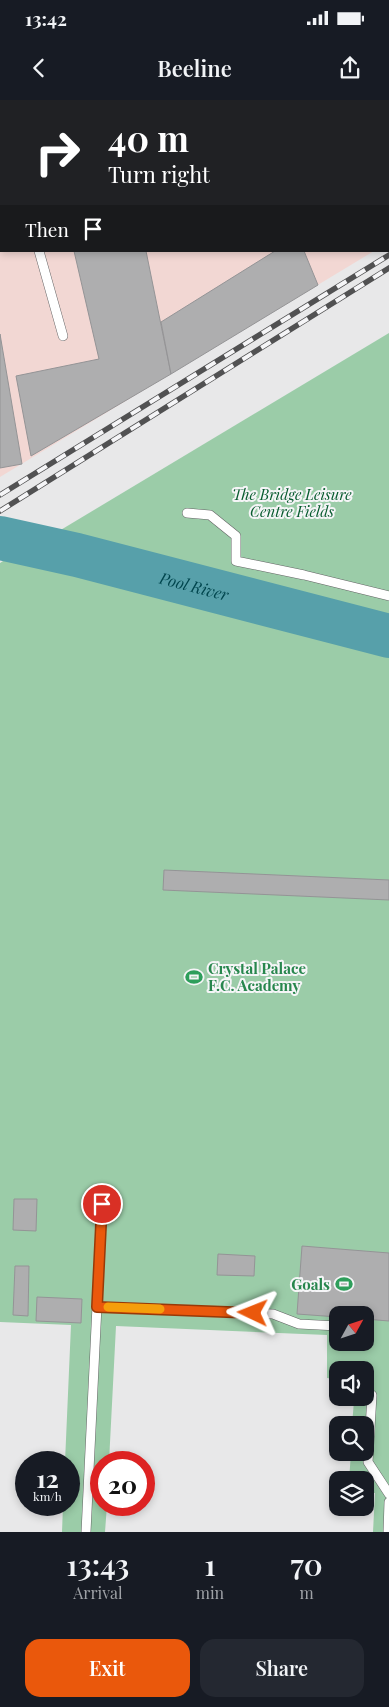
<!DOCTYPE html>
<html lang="en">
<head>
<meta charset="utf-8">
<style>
  :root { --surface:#171b24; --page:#242831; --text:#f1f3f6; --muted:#9ea1a6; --accent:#ea580c }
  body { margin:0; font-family:"Playfair Display",serif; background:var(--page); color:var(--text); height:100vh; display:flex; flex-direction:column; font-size:19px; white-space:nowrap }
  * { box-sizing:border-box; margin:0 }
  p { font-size:16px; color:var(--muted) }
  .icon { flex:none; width:28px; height:28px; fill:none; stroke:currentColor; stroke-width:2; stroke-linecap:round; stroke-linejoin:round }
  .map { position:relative; height:1432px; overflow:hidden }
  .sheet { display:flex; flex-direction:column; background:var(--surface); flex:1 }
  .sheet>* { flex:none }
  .guide { position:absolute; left:0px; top:0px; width:390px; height:152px; box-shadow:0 2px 8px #0003; background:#202124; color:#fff; overflow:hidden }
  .needle { width:32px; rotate:50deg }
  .controls { position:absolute; left:329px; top:1206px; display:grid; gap:10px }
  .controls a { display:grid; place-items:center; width:45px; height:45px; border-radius:10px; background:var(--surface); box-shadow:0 2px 8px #0003; font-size:25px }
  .speed { position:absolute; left:15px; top:1351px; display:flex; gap:10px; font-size:25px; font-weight:700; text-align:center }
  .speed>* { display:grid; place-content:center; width:65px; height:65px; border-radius:50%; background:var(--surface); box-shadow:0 2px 8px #0003; line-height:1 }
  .speed small { font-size:12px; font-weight:400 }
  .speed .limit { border:8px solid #d22; background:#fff; color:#111 }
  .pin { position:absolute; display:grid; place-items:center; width:42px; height:42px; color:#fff; margin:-21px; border:2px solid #fff; border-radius:50%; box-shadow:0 1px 5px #0007 }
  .me { position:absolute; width:55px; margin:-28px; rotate:272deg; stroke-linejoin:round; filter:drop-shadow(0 0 4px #0008) }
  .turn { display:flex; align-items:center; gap:18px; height:105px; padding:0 25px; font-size:22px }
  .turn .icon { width:65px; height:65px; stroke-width:2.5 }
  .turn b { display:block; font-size:35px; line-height:42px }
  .then { display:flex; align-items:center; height:48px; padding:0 25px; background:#0003; gap:10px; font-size:19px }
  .eta { display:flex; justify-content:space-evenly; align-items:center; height:85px; text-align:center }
  .eta b { font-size:30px; font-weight:600; line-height:35px }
  .button { display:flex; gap:10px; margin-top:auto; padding:10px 25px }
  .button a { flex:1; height:58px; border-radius:15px; background:var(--accent); color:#fff; font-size:20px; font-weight:600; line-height:58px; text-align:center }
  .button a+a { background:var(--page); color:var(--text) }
  .status { display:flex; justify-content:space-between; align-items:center; height:35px; padding:0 25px; background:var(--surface); direction:ltr }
  .status svg { height:14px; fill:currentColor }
  header { display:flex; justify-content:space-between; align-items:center; height:65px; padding:0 25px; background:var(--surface); font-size:22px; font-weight:600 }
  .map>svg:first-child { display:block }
  .industrial { fill:#f2d7d3 }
  .green { fill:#9bcca8; fill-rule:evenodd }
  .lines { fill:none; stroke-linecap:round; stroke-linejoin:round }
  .river { stroke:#57a0aa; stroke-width:44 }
  .building { fill:#aeaeaf; stroke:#949496 }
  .lane-casing { stroke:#646465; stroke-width:10 }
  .lane { stroke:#fff; stroke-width:9 }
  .rail-casing { stroke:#515152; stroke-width:5.5 }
  .rail { stroke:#f5f5f7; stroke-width:4; stroke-dasharray:11; stroke-linecap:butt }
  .route-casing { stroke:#983908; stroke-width:12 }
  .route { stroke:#ea580c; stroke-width:9 }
  .slow { stroke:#f59e0b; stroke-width:9 }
  .labels { text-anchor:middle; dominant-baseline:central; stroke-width:4; stroke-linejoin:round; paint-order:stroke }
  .park-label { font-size:15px; font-style:italic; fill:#075b2e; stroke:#f5f5f7 }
  .leisure-label { font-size:15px; font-weight:bold; fill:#27864d; stroke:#f5f5f7; text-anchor:start }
  .water-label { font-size:16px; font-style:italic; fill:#00464e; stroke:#f5f5f7 }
</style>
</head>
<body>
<div class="status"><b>13:42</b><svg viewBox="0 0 49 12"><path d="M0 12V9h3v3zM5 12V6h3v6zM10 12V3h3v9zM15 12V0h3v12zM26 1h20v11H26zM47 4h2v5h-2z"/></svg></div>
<header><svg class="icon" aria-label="back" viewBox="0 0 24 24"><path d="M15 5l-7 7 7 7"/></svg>Beeline<svg class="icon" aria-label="share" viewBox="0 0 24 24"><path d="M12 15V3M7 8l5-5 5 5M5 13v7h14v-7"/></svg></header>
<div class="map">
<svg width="389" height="1432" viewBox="0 0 389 1432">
  <rect width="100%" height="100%" fill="#e8e8e9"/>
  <path class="industrial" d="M0 0H389V143V1H1V151H374L0 377Z"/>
  <g class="green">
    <path d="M389 233V526L49 437Z"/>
    <path d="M11 456 389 539V1432H373L375 1393H365V1380H349L351 1353 365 1352V1325H352L354 1301 351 1298H365V1270H338L337 1283 334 1279 327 1278V1235L116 1226 109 1362H101V1405H107L105 1432H62L63 1405H69V1362H65L71 1225 0 1222V463ZM338 1215H365V1242H338Z"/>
  </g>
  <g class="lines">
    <path class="river" id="s1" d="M0 438 77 455 389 536"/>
  </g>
  <g class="building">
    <path d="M175 0H242V1H172Z"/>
    <path d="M263 0H382L383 1H263Z"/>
    <path d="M74 151H146L171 274 31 356 16 276 99 259Z"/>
    <path d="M275 151H304L318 185 171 274 161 222Z"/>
    <path d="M0 234 22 364 0 368Z"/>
    <path d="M164 770 389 780V800L163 790Z"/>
    <path d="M14 1099H37L36 1131 13 1130Z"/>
    <path d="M302 1146 389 1153V1221L365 1219V1215H338V1217L297 1214Z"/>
    <path d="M218 1154 255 1156 254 1176 217 1175Z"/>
    <path d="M15 1166H29L28 1216 13 1215Z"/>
    <path d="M37 1197 82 1199 81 1223 36 1221Z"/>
  </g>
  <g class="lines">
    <g class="lane-casing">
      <g id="lane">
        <path d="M124 0V1"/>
        <path d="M255 0V1"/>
        <path d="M0 50 1 52"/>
        <path d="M39 151 63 236"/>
        <path d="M187 413 210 415 236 436V461L304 475 389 496"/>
        <path d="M97 1207 273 1214 299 1224 338 1226"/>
        <path d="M372 1295 368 1362 389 1394"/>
        <path d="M86 1432 102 1103"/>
        <path d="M388 1432 389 1402"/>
      </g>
    </g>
    <use href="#lane" class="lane"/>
    <g class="rail-casing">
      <g id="rail">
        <path d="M0 395 389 155"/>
        <path d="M0 411 389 168"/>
      </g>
    </g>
    <use href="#rail" class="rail"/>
  </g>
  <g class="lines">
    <g class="route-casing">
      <path id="route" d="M102 1104 97 1207 253 1213"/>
    </g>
    <use href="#route" class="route"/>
    <path class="slow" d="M108 1207 160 1209"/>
  </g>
  <defs>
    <g id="stadium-bare" transform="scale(1.35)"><path d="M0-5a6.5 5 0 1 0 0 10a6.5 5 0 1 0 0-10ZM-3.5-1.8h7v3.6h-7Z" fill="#2e9e5b" stroke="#f5f5f7" stroke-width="2.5" paint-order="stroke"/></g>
  </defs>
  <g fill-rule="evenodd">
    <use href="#stadium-bare" x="194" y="877"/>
    <use href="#stadium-bare" x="344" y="1184"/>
  </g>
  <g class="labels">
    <g class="park-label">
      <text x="292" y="394">The Bridge Leisure<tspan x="292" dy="17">Centre Fields</tspan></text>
    </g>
    <g class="leisure-label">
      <text x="208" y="868">Crystal Palace<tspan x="208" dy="17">F.C. Academy</tspan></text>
      <text x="330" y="1184" text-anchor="end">Goals</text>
    </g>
    <g class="water-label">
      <text stroke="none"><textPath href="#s1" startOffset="200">Pool River</textPath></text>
    </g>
  </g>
</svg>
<div class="controls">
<a><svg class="needle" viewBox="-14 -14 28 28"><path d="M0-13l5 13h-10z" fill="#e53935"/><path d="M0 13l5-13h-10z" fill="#9ea1a6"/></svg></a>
<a><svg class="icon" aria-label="sound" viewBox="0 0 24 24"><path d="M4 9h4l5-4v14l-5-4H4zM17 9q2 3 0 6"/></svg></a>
<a><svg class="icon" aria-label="search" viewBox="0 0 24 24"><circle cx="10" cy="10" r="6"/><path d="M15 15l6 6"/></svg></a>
<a><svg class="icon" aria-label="layers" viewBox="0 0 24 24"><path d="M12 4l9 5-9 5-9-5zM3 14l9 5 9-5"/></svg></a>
</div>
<div class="speed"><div>12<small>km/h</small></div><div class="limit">20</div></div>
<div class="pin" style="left:102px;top:1104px;background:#d93025"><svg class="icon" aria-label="arrive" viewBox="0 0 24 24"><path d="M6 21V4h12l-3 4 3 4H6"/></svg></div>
<svg class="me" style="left:253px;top:1213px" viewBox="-20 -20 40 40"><path d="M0-17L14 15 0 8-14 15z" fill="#ea580c" stroke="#fff" stroke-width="4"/></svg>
<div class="guide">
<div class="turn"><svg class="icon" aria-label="right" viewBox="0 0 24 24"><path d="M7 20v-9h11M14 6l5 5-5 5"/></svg><div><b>40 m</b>Turn right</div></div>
<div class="then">Then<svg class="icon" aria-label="arrive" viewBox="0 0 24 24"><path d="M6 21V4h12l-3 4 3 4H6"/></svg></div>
</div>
</div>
<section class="sheet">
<div class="eta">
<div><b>13:43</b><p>Arrival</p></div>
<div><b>1</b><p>min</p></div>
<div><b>70</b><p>m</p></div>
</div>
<div class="button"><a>Exit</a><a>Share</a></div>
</section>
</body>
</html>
